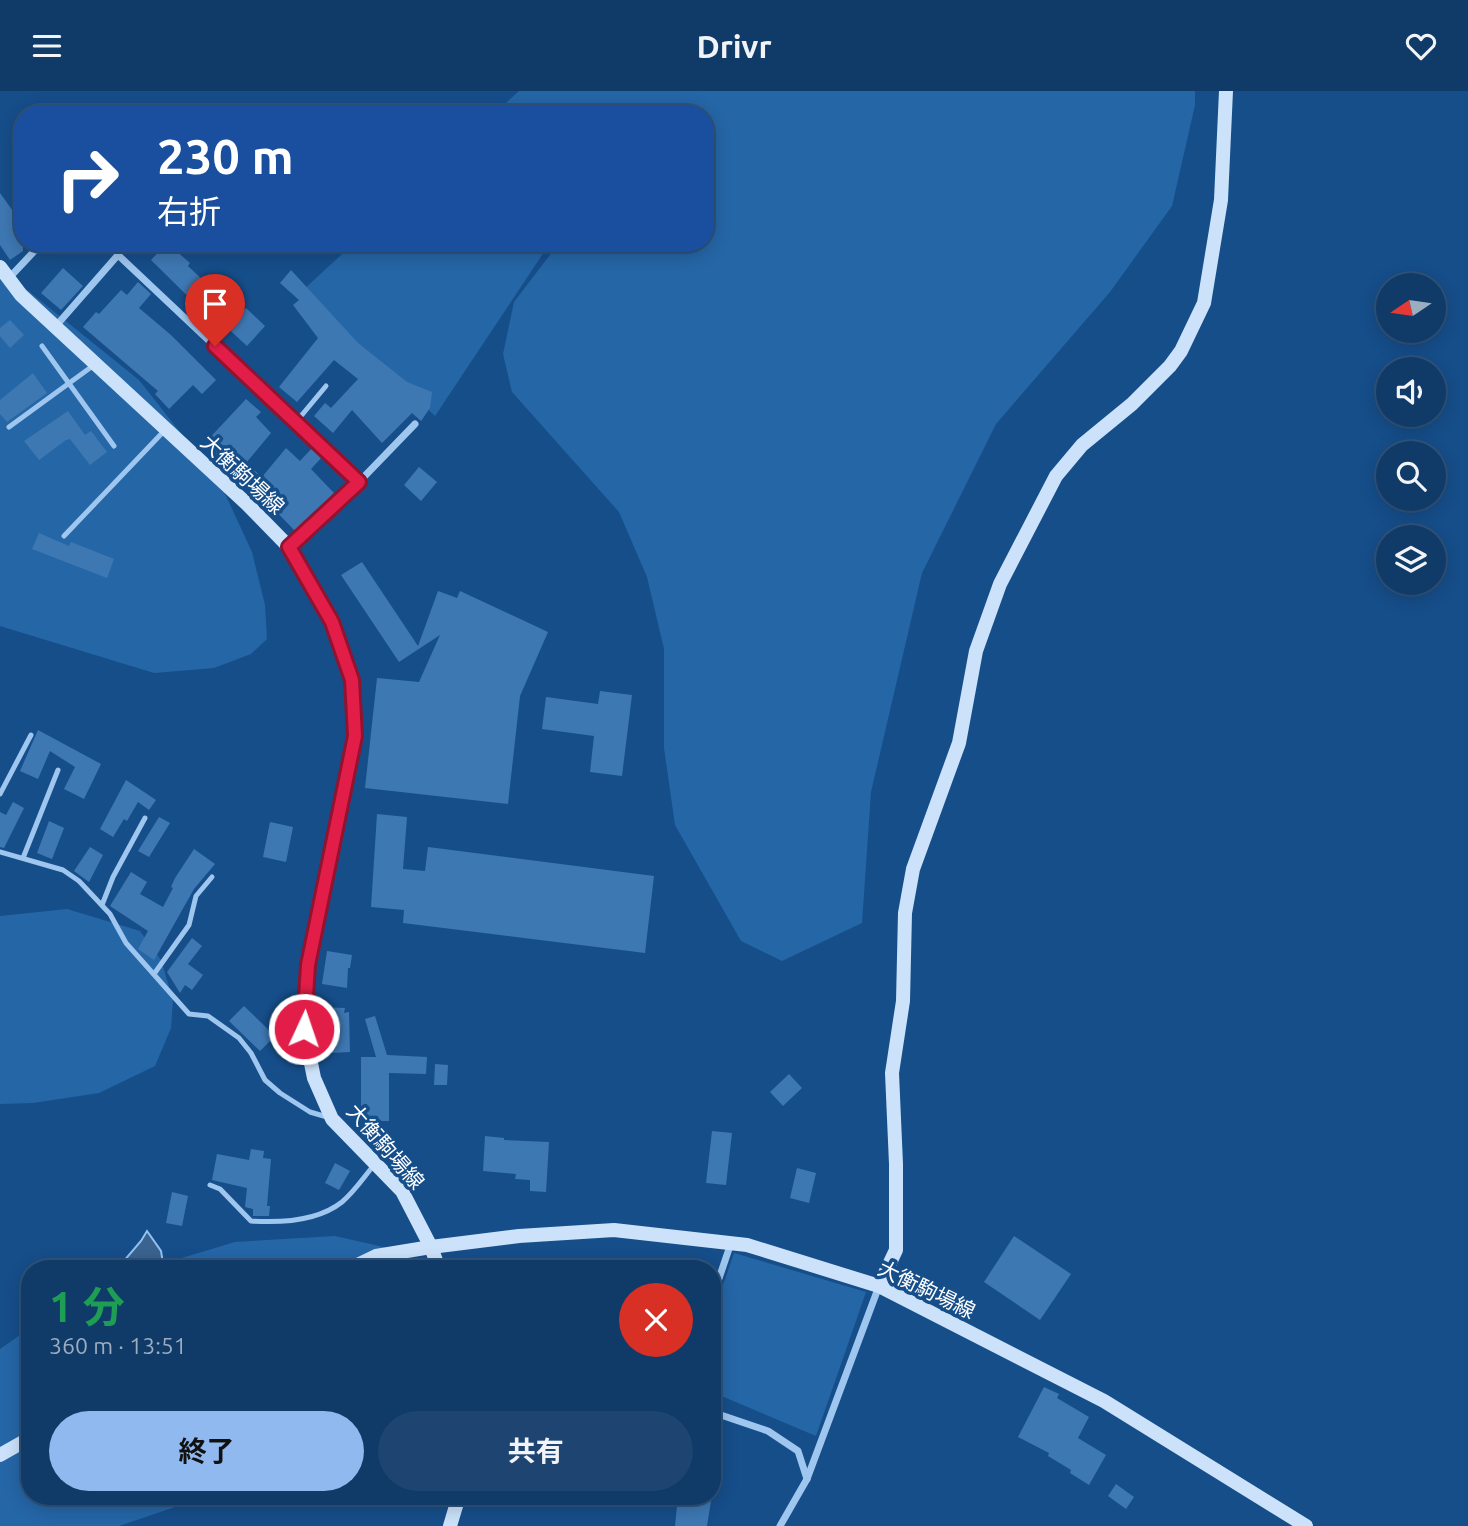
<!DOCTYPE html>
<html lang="ja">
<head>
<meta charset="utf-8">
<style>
  :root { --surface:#103a68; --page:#1e4571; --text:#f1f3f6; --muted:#9cadc0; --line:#30547c; --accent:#90b9f0 }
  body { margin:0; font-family:Ubuntu,"Noto Sans JP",sans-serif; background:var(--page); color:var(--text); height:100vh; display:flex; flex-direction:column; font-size:26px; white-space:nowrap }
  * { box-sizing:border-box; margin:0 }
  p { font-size:23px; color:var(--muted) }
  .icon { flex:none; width:38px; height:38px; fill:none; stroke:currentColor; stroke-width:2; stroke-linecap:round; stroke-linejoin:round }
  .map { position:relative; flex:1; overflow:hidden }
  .side { position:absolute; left:21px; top:1169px; width:700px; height:245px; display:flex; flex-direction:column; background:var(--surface); border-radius:28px; box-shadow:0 4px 18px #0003,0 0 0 2px var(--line) }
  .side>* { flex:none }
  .guide { position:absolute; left:14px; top:14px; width:700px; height:147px; border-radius:28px; box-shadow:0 4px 18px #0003,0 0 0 2px var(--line); background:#1a4fa0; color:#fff; overflow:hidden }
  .needle { width:46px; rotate:257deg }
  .fabs { position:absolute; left:1376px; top:182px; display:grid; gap:14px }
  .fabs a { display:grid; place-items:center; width:70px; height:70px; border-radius:50%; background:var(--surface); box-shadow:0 4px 18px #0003,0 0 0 2px var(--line); font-size:35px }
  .pin { position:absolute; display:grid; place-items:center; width:60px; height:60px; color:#fff; margin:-72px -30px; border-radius:50% 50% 50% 0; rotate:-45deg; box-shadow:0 0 7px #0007 }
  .pin .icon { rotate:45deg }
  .me { position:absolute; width:77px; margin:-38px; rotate:3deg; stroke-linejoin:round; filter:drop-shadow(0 0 5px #0008) }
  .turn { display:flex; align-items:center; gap:24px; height:147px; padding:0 28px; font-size:32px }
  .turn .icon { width:91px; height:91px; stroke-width:2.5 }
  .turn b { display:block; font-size:49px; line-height:60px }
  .round { display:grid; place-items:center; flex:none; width:74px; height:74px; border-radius:37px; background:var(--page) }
  .headline { display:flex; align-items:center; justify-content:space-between; height:119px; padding:0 28px }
  h1 { font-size:42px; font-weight:700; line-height:52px; color:#1e9e55 }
  .button { display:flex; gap:14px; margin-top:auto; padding:14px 28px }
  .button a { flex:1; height:80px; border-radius:42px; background:var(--accent); color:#111; font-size:28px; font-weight:700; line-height:80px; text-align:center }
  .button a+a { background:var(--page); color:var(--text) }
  header { display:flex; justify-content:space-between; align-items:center; height:91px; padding:0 28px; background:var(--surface); font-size:32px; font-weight:700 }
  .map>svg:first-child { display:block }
  .green { fill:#2566a7 }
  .water { fill:#3a638f; stroke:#90c2f2; stroke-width:2 }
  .building { fill:#3e78b3 }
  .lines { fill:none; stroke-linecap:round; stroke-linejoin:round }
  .lane { stroke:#9ec6ef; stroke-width:5 }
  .street { stroke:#9ec6ef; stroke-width:7 }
  .secondary { stroke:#cbe2fa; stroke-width:14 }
  .route-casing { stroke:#92132f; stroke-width:18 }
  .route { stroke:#e11d48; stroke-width:12 }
  .labels { text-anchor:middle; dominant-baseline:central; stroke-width:7; stroke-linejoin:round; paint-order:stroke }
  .street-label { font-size:21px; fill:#fff; stroke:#164e8a }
</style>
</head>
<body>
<header><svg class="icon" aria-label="menu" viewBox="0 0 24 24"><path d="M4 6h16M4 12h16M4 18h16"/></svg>Drivr<svg class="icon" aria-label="heart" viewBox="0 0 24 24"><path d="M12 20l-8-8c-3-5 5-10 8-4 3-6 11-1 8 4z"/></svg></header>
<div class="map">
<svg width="1468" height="1435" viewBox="0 0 1468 1435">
  <rect width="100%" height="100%" fill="#164e8a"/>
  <g class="green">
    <path d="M519 0H1195V14L1172 115 1110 201 996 333 922 482 871 701 862 832 782 870 741 850 675 734 664 657V558L647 486 619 421 512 301 503 263 514 211 559 152H705V23H494Z"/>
    <path d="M354 152H550L435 325 302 200Z"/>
    <path d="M0 177 139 289 220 392 252 461 265 514 267 548 251 563 214 577 154 582 0 535Z"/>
    <path d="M67 818 140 840 161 869 173 909 171 937 155 975 99 1002 33 1012 0 1013V825Z"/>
    <path d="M335 1145 410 1162 417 1178H145L235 1151Z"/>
    <path d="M734 1162 866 1201 816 1345 712 1301V1226Z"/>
    <path d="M30 1237V1405H208L119 1435H0V1258Z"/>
  </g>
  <path class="water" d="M147 1140 161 1160 164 1178H117L141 1150Z"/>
  <g class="building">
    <path d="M0 102 23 134V160L10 169 0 154Z"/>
    <path d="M167 152 190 172 188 175 240 224 246 217 265 235 247 255 221 231 217 234 151 169Z"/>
    <path d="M63 177 83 195 61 219 41 202Z"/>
    <path d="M291 179 358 252 407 291 432 301 430 317 421 330 412 322 382 352 352 319 333 342 314 325 325 312 331 317 358 288 334 269 297 311 279 296 318 247 293 214 299 209 280 192Z"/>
    <path d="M138 191 151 203 139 217 171 244 216 289 202 303 193 294 169 318 155 303 158 300 83 236 96 221 99 223 121 199 127 204Z"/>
    <path d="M10 229 24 244 10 257 0 245V237Z"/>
    <path d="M33 282 47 302 7 331 0 323V309Z"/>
    <path d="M246 308 261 321 256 326 271 342 246 372 262 386 286 357 300 370 313 356 323 365 311 378 334 402 296 441 268 412 265 416 250 402 256 395 221 361 217 366 203 354Z"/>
    <path d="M68 320 85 344 91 340 107 361 90 374 70 348 66 349 39 369 24 350Z"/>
    <path d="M419 376 437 391 421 410 404 394Z"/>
    <path d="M39 442 69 455 71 451 114 468 107 487 32 458Z"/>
    <path d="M362 471 418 555 438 500 457 507 460 500 548 541 520 605 508 713 365 697 377 587 419 591 440 544 399 571 341 484Z"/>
    <path d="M600 600 632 604 622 685 590 681 594 645 542 638 546 606 598 613Z"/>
    <path d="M38 639 101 673 84 708 64 698 75 676 50 660 38 688 20 680Z"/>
    <path d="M126 689 156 709 149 719 138 711 127 730 124 728 113 746 100 738Z"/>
    <path d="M13 711 24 717 4 757 0 756V721L6 724Z"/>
    <path d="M377 723 407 726 403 778 425 780 428 756 654 785 645 862 403 832 404 819 371 816Z"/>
    <path d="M159 726 170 732 149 766 138 760Z"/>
    <path d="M49 730 64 737 52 768 37 762Z"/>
    <path d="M270 731 293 736 286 771 263 766Z"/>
    <path d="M90 756 103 764 89 791 74 780Z"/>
    <path d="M194 758 215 773 194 798 154 869 138 858 148 840 110 815 131 781 147 791 140 803 163 816 173 797 171 796 175 787Z"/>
    <path d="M192 847 202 855 188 873 203 884 192 899 185 894 180 902 167 881Z"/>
    <path d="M327 860 352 864 350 877H348L347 897 322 893Z"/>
    <path d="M244 915 275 945 260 960 229 930Z"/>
    <path d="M320 916 345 917 344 922 349 921 350 961 330 962 329 934H319Z"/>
    <path d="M375 925 387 964 427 966 426 983 389 982V1030H361V966H376L365 928Z"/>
    <path d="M435 973 448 974 447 994H434Z"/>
    <path d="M789 983 802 997 783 1015 770 1001Z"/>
    <path d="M712 1040 732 1042 726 1094 706 1092Z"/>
    <path d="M485 1045 504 1047V1049L549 1051 546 1101 530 1100V1089L515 1088 516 1083 483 1080Z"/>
    <path d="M251 1058 264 1060 263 1067 271 1068 267 1115H270L269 1125H253V1118L245 1116 247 1097 212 1089 217 1063 249 1069Z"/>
    <path d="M335 1072 350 1080 339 1099 325 1092Z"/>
    <path d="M797 1077 816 1082 809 1112 790 1107Z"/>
    <path d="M172 1101 188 1105 182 1135 166 1132Z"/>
    <path d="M1014 1145 1071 1183 1040 1229 984 1191Z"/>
    <path d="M1044 1296 1059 1303 1057 1307 1089 1326 1078 1347 1106 1364 1089 1394 1070 1382 1071 1379 1048 1365 1049 1362 1018 1346Z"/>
    <path d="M1116 1393 1134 1406 1126 1418 1108 1405Z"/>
    <path d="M678 1405H691V1407L711 1410 707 1435H675Z"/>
  </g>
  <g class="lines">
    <g class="lane">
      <path d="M42 255 114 355"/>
      <path d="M296 331 326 295"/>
      <path d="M9 336 94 274"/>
      <path d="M64 445 165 339"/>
      <path d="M0 703 31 644"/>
      <path d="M0 761 63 779 79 790 110 823 126 852 189 923 208 925 239 947 251 962 265 989 280 1002 310 1021 327 1026"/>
      <path d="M23 767 58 679"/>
      <path d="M102 814 113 786 145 727"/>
      <path d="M154 883 189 834 196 805 212 786"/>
      <path d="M210 1094 220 1098 251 1130C281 1132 318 1130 342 1111 354 1101 364 1086 374 1074"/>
    </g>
    <g class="street">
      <path d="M9 187 42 152"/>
      <path d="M55 236 118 164 359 391"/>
      <path d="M289 456 359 391 415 333"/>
      <path d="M712 1208 731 1152"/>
      <path d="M712 1321 768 1340 798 1360 807 1388"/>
      <path d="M780 1435 807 1388 879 1195"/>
    </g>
    <g class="secondary">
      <path d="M0 176 21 204 248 414 289 456 332 531 352 589 355 645 308 874 304 938 314 987 332 1028 402 1100 431 1156 439 1178"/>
      <path d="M349 1178 376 1165 431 1156 519 1145 614 1139 747 1154 879 1195 1104 1310 1306 1435"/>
      <path d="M879 1195 896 1159V1073L892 982 903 910 905 822 913 778 959 652 976 560 1000 493 1056 385 1082 354 1132 313 1170 275 1181 260 1204 212 1221 109 1226 0"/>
      <path d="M0 1364 30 1347"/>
      <path d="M450 1435 459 1405"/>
    </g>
  </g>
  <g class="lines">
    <g class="route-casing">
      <path id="route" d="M215 255 359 391 289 456 332 531 352 589 355 645 308 874 304 938"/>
    </g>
    <use href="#route" class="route"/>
  </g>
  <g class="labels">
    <g class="street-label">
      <text transform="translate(243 383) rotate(43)">大衡駒場線</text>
      <text transform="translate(386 1055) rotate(49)">大衡駒場線</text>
      <text transform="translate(927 1198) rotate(26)">大衡駒場線</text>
    </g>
  </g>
</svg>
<div class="fabs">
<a><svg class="needle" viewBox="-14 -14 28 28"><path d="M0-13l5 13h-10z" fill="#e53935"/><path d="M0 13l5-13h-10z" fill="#9cadc0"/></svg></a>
<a><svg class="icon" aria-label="sound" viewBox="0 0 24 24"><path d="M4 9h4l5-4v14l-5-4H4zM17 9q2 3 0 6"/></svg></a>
<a><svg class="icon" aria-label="search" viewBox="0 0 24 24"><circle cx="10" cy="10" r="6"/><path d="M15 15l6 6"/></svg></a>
<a><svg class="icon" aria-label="layers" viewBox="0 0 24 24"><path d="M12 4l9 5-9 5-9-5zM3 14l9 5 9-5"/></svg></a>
</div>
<div class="pin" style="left:215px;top:255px;background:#d93025"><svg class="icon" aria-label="arrive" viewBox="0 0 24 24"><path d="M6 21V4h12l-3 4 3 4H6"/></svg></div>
<svg class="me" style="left:304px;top:938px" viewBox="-20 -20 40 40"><circle r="17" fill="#e11d48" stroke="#fff" stroke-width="3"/><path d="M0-11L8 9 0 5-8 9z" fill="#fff"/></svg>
<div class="guide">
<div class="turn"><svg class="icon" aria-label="right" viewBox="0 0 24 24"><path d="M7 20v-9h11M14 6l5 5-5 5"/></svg><div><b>230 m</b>右折</div></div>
</div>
<section class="side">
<div class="headline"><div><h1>1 分</h1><p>360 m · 13:51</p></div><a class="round" style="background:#d93025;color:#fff"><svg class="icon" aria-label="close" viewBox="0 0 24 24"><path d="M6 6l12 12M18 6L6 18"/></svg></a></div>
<div class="button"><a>終了</a><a>共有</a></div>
</section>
</div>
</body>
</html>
